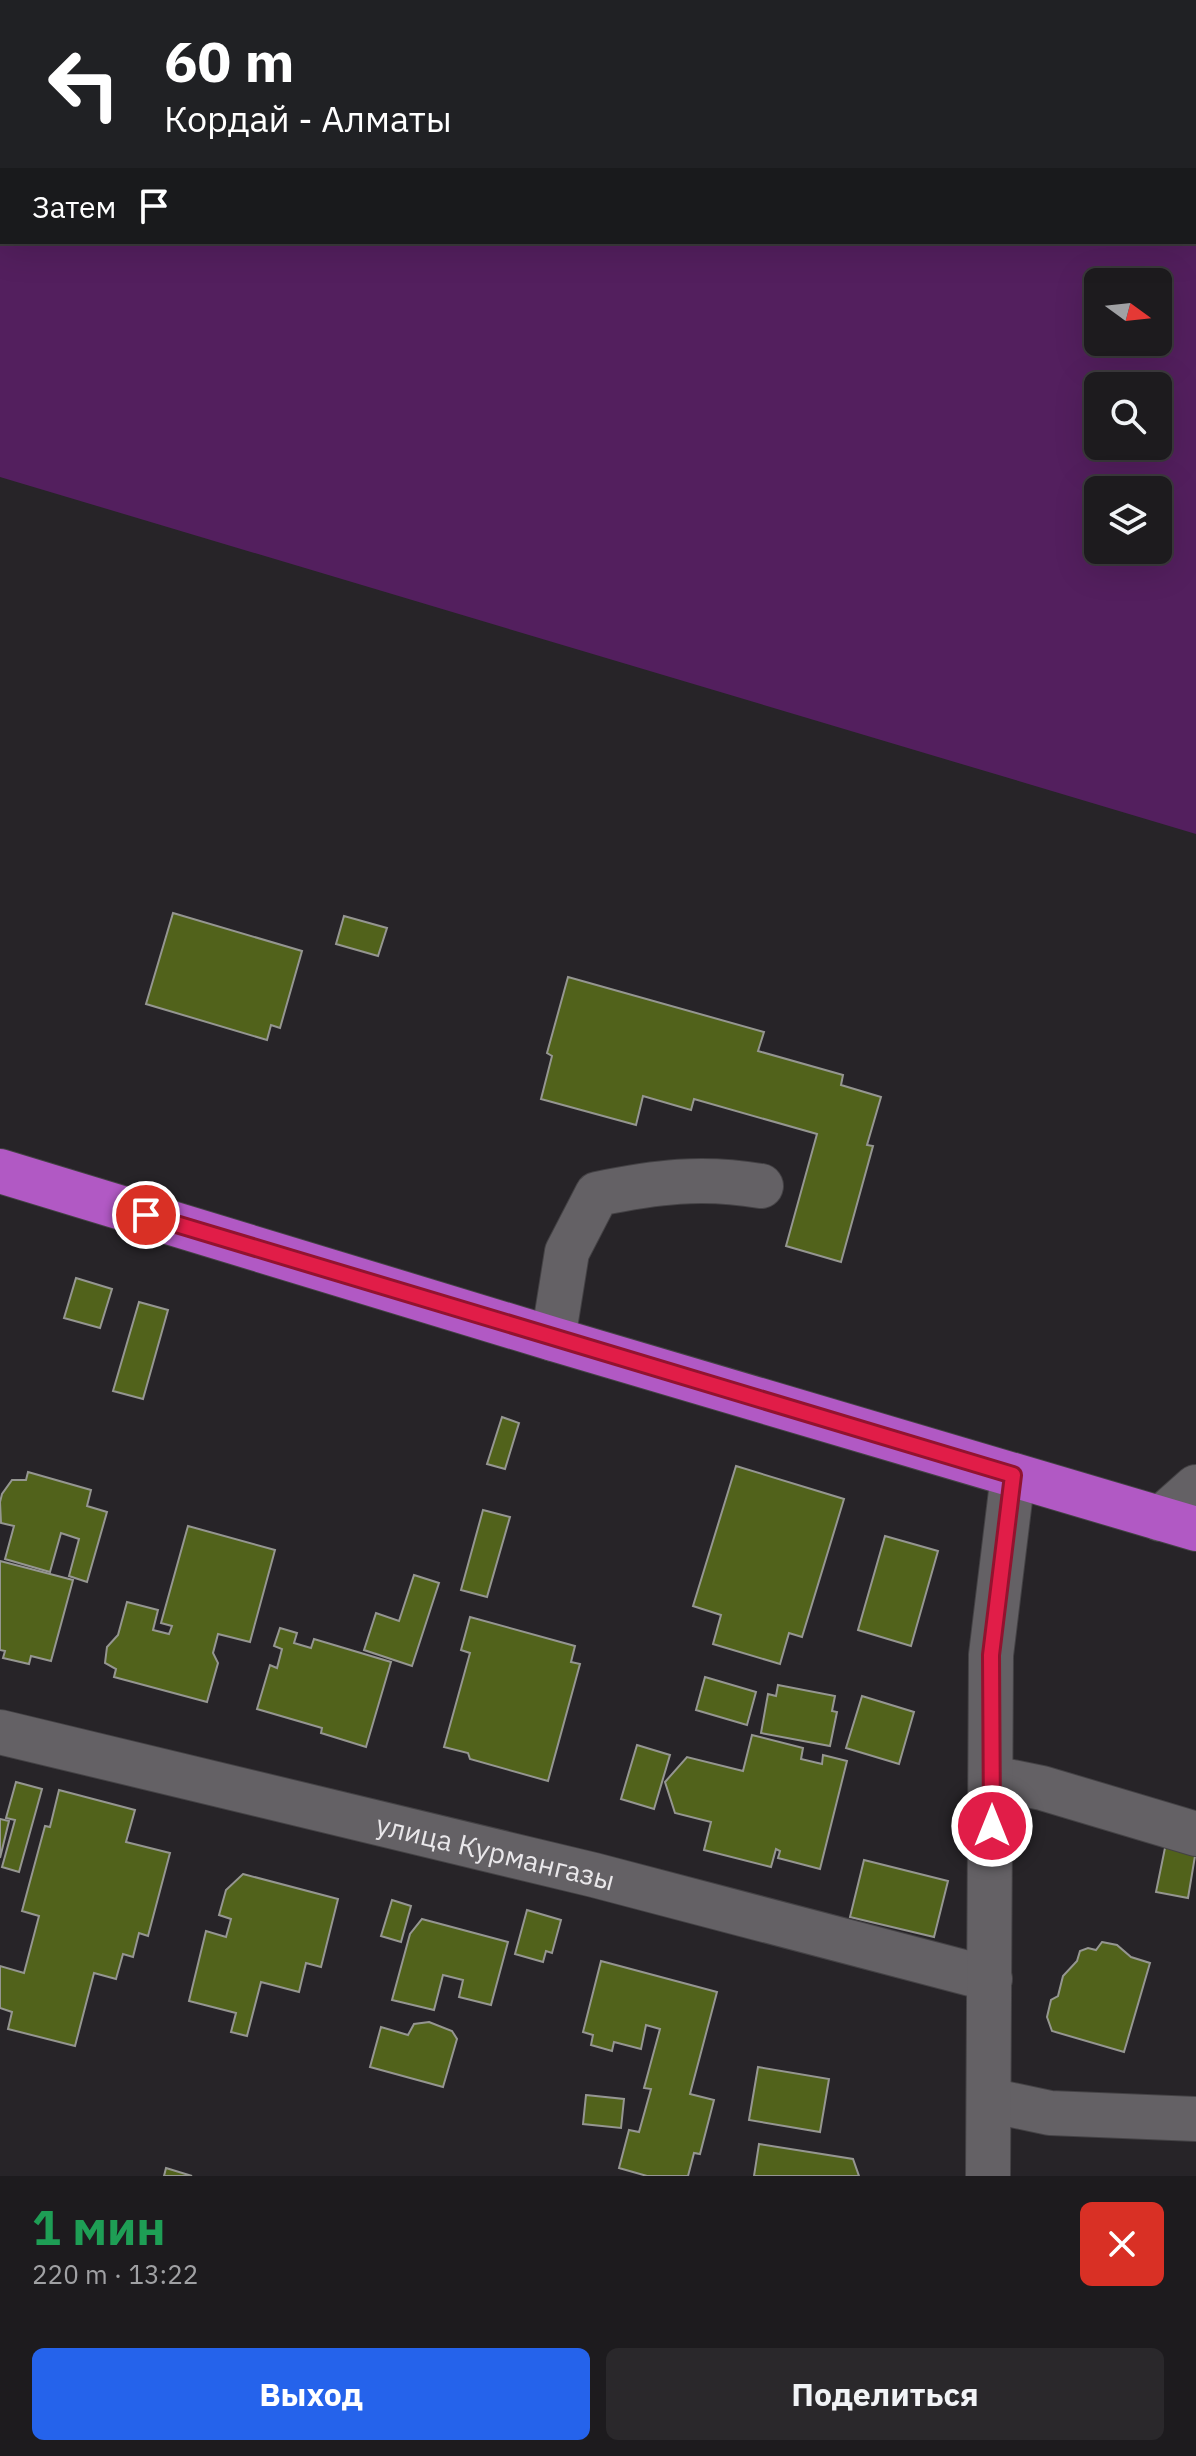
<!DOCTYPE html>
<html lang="ru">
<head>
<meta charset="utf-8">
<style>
  :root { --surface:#1d1b1e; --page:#2a282b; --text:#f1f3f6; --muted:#a0a1a4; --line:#3b393c; --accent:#2563eb }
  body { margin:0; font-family:"IBM Plex Sans",sans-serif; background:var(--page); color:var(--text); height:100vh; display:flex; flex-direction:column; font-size:30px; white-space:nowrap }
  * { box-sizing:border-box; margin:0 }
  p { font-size:26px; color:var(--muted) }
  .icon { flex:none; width:44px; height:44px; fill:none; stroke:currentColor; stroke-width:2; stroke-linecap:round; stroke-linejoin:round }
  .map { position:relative; height:2176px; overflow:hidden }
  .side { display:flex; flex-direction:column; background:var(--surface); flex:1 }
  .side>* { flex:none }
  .hud { position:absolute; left:0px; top:0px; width:1196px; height:244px; box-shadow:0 8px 32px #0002,0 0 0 2px var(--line); background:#202124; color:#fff; overflow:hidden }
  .needle { width:52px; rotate:105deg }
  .fabs { position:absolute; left:1084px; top:268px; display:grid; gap:16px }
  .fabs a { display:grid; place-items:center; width:88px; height:88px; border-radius:12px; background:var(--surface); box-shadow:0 8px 32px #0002,0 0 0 2px var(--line); font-size:40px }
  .pin { position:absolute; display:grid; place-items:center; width:68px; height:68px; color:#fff; margin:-34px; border:4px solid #fff; border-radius:50%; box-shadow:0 2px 8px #0007 }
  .me { position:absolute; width:88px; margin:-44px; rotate:0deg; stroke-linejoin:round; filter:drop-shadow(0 0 6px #0008) }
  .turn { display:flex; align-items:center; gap:28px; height:168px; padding:0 32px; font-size:36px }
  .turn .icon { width:104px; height:104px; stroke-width:2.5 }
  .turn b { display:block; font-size:56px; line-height:68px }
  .then { display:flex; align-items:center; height:76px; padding:0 32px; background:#0003; gap:16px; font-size:30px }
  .round { display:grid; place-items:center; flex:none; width:84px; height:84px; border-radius:12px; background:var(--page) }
  .headline { display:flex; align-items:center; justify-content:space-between; height:136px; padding:0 32px }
  h1 { font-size:48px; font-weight:800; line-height:60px; color:#1e9e55 }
  .primary-button { display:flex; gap:16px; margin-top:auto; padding:16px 32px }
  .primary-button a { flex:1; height:92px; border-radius:12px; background:var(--accent); color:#fff; font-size:32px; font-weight:800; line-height:92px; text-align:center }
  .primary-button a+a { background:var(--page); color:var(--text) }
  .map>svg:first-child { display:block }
  .green { fill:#531f5e; fill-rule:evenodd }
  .building { fill:#51621b; stroke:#959691; stroke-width:2 }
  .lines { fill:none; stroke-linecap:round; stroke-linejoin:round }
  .minor-casing { stroke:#444245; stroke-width:46 }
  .highway-casing { stroke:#444245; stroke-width:46 }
  .minor { stroke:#646165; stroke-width:44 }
  .highway { stroke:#b159c4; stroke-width:44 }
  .route-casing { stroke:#92132f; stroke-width:20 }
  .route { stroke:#e11d48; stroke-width:14 }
  .labels { text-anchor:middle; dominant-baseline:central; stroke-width:6; stroke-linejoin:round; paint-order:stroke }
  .street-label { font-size:28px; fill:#e9e7ea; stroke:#0f0e10 }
</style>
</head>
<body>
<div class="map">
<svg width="1196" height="2176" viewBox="0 0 1196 2176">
  <rect width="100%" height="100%" fill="#272428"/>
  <path class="green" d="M0 0H1196V834L0 477ZM2 2H1194V242H2ZM1098 282H1158V342H1098ZM1098 386H1158V446H1098ZM1098 490H1158V550H1098Z"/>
  <g class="building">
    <path d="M173 913 302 951 280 1028 271 1025 267 1040 146 1004Z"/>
    <path d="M344 916 387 928 378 956 336 944Z"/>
    <path d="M568 977 764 1032 758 1051 843 1075 841 1085 881 1097 867 1145 873 1146 841 1262 786 1246 817 1134 694 1099 691 1110 643 1096 636 1125 541 1099 552 1056 547 1053Z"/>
    <path d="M76 1278 112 1289 100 1328 64 1318Z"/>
    <path d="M139 1302 168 1310 143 1399 113 1391Z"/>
    <path d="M502 1417 519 1423 505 1469 487 1464Z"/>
    <path d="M736 1466 844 1499 802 1637 789 1633 780 1664 713 1644 721 1615 693 1606Z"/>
    <path d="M28 1472 91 1490 87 1506 107 1512 87 1582 69 1576 79 1539 61 1533 50 1572 5 1559 14 1526 1 1523 0 1502 2 1494 12 1480H26Z"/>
    <path d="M483 1510 510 1517 487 1597 461 1590Z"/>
    <path d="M188 1526 275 1550 250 1642 218 1634 213 1653 218 1663 207 1702 114 1677 116 1669 105 1663 107 1647 118 1635 127 1602 158 1610 153 1630 169 1634 172 1626 161 1623Z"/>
    <path d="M885 1536 938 1551 911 1646 858 1630Z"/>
    <path d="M0 1561 73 1580 51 1661 31 1656 29 1664 3 1658 5 1651 0 1650Z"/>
    <path d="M414 1575 439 1583 412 1666 364 1650 376 1613 399 1621Z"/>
    <path d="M470 1617 575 1646 571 1662 580 1664 548 1781 470 1759 468 1753 444 1747 470 1653 461 1650Z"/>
    <path d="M280 1628 297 1633 294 1643 311 1648 314 1639 391 1662 366 1747 321 1733 322 1728 257 1709 270 1665 277 1668 282 1649 274 1646Z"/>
    <path d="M705 1677 756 1692 747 1725 696 1710Z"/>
    <path d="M778 1685 835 1696 832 1711 837 1712 830 1746 761 1733 768 1694 776 1696Z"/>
    <path d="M862 1696 914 1712 899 1764 846 1748Z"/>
    <path d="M752 1735 803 1748 801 1759 822 1764 823 1755 847 1761 820 1869 778 1858 780 1851 776 1849 771 1867 704 1850 711 1822 675 1813 665 1782 687 1757 743 1771Z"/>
    <path d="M637 1745 670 1755 654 1809 621 1799Z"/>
    <path d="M16 1782 42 1789 19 1872 2 1867 15 1820 6 1818Z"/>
    <path d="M59 1790 135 1810 126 1842 170 1853 148 1936 139 1933 133 1957 123 1954 116 1979 94 1973 75 2046 8 2029 12 2012 0 2008V1966L24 1973 39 1916 22 1911 45 1826 50 1827Z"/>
    <path d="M0 1819 9 1821 0 1858Z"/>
    <path d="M1166 1843 1196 1850 1188 1898 1156 1892Z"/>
    <path d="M864 1860 948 1881 934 1937 850 1917Z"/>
    <path d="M243 1874 338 1899 321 1967 306 1963 299 1992 261 1982 247 2036 231 2032 236 2013 189 2001 206 1931 226 1937 231 1919 219 1915 226 1890Z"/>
    <path d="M392 1900 411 1906 401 1942 381 1936Z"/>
    <path d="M527 1910 561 1920 552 1953 546 1951 543 1962 515 1954Z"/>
    <path d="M422 1919 508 1942 491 2005 459 1997 463 1980 443 1975 434 2010 392 2000 410 1934Z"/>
    <path d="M1102 1942 1117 1945 1131 1957 1150 1963 1124 2052 1052 2031 1047 2017 1051 2000 1058 1996 1063 1976 1077 1961 1080 1951 1088 1948 1096 1950Z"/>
    <path d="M601 1961 717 1992 690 2094 714 2100 700 2154 694 2153 688 2176H647L619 2168 629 2130 639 2132 651 2089 644 2088 660 2029 646 2025 641 2049 614 2042 612 2051 591 2045 593 2035 583 2032Z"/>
    <path d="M429 2022 452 2031 457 2039 443 2087 370 2067 381 2027 408 2035 414 2024Z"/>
    <path d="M758 2067 829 2079 820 2132 749 2120Z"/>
    <path d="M586 2095 624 2099 621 2128 583 2124Z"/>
    <path d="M759 2144 853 2159 859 2176H754Z"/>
    <path d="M166 2168 192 2176H164Z"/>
  </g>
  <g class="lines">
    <g class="minor-casing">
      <g id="minor">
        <path d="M553 1339 567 1252 597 1194C656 1182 701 1176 761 1186"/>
        <path d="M1160 1519 1196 1487"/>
        <path id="s1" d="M0 1732 594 1875 990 1979"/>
        <path d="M992 1778 1042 1788 1196 1834"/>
        <path d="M989 2100 1050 2113 1196 2119"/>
        <path d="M988 2176 991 1655 1013 1475"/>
      </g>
    </g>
    <g class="highway-casing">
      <path id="highway" d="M0 1171 553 1339 1196 1529"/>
    </g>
    <use href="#minor" class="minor"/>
    <use href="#highway" class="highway"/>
  </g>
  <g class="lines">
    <g class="route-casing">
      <path id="route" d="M146 1215 1013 1475 991 1655 992 1826"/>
    </g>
    <use href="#route" class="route"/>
  </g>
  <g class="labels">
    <g class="street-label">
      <text stroke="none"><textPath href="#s1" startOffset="510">улица Курмангазы</textPath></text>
    </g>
  </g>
</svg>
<div class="fabs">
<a><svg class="needle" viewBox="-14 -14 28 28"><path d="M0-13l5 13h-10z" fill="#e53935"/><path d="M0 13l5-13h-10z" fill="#a0a1a4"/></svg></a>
<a><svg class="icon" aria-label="search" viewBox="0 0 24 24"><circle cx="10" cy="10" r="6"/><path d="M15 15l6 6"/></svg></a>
<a><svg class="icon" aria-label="layers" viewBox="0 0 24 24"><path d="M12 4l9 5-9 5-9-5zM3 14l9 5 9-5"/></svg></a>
</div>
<div class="pin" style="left:146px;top:1215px;background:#d93025"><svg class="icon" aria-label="arrive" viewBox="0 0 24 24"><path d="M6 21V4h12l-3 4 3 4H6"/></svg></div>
<svg class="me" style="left:992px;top:1826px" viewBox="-20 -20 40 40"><circle r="17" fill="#e11d48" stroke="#fff" stroke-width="3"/><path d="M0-11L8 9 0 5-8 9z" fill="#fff"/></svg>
<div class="hud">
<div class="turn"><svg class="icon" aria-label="left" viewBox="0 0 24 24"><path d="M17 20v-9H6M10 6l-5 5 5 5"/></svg><div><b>60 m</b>Кордай - Алматы</div></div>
<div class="then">Затем<svg class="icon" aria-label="arrive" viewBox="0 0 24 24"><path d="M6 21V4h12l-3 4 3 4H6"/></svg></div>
</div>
</div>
<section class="side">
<div class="headline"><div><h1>1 мин</h1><p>220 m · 13:22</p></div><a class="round" style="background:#d93025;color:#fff"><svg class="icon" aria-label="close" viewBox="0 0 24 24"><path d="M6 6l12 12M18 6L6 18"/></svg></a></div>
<div class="primary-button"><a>Выход</a><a>Поделиться</a></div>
</section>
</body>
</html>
